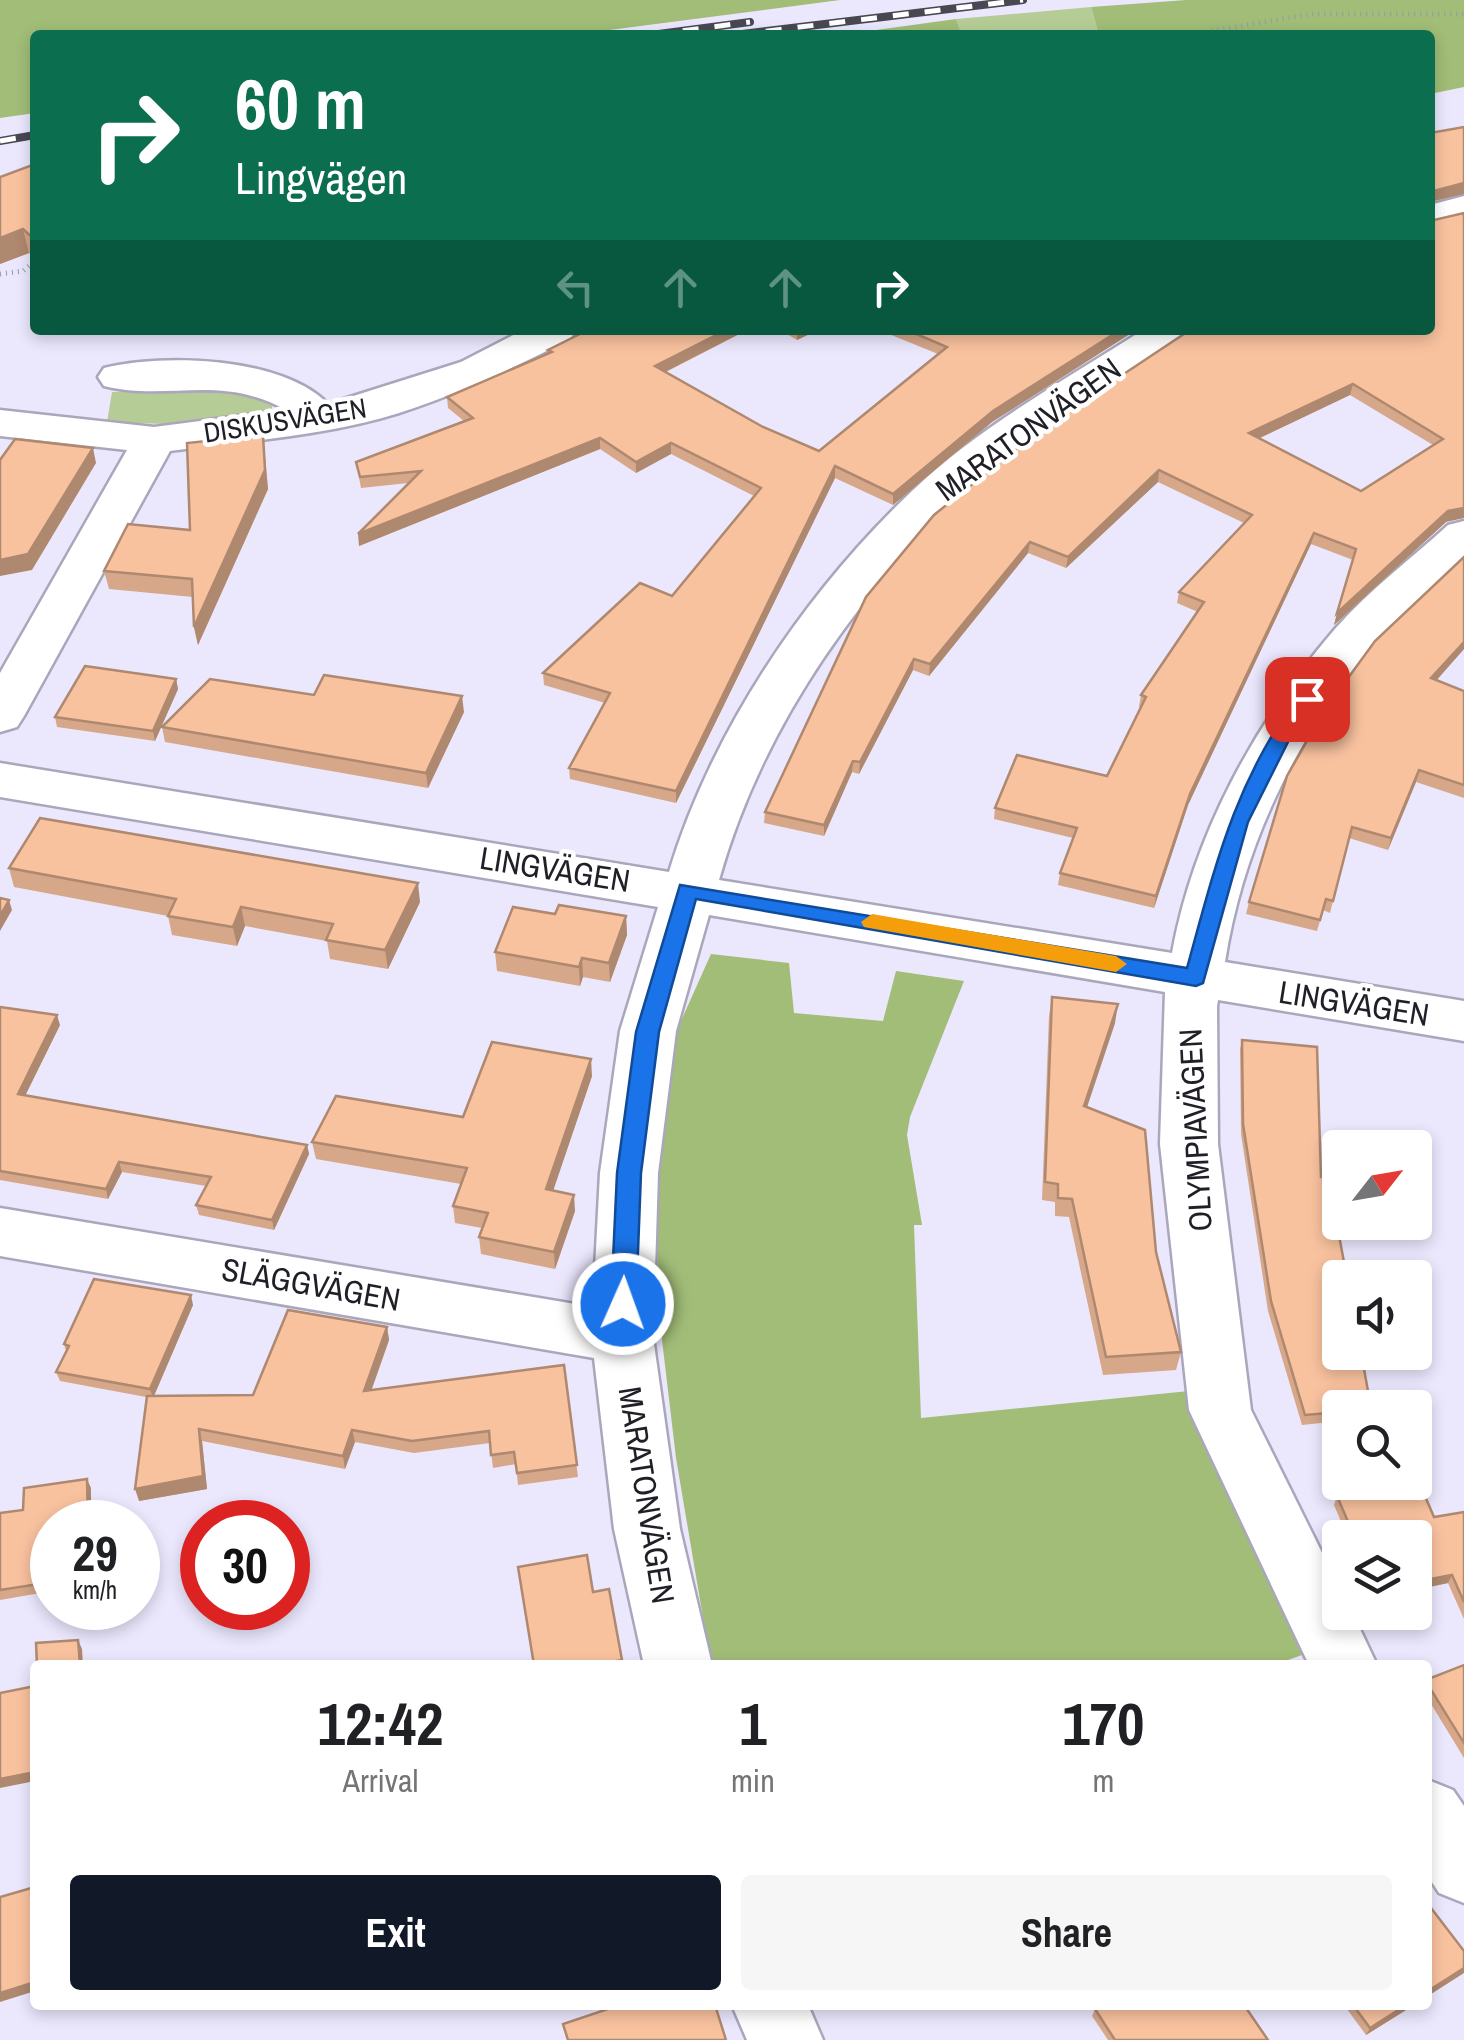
<!DOCTYPE html>
<html lang="en">
<head>
<meta charset="utf-8">
<style>
  :root { --surface:#fff; --page:#f6f6f6; --text:#202124; --muted:#757577; --accent:#111827 }
  body { margin:0; font-family:"Archivo Narrow",sans-serif; background:var(--page); color:var(--text); height:100vh; display:flex; flex-direction:column; font-size:38px; white-space:nowrap }
  * { box-sizing:border-box; margin:0 }
  p { font-size:32px; color:var(--muted) }
  .icon { flex:none; width:55px; height:55px; fill:none; stroke:currentColor; stroke-width:2; stroke-linecap:round; stroke-linejoin:round }
  .map { position:relative; flex:1; overflow:hidden }
  .details { position:absolute; left:30px; top:1660px; width:1402px; height:350px; display:flex; flex-direction:column; background:var(--surface); border-radius:10px; box-shadow:0 5px 15px #0003 }
  .details>* { flex:none }
  .top-card { position:absolute; left:30px; top:30px; width:1405px; height:305px; border-radius:10px; box-shadow:0 5px 15px #0003; background:#0b6e4f; color:#fff; overflow:hidden }
  .needle { width:65px; rotate:59deg }
  .tools { position:absolute; left:1322px; top:1130px; display:grid; gap:20px }
  .tools a { display:grid; place-items:center; width:110px; height:110px; border-radius:10px; background:var(--surface); box-shadow:0 5px 15px #0003; font-size:50px }
  .speed { position:absolute; left:30px; top:1500px; display:flex; gap:20px; font-size:50px; font-weight:700; text-align:center }
  .speed>* { display:grid; place-content:center; width:130px; height:130px; border-radius:50%; background:var(--surface); box-shadow:0 5px 15px #0003; line-height:1 }
  .speed small { font-size:25px; font-weight:400 }
  .speed .limit { border:15px solid #d22; background:#fff; color:#111 }
  .pin { position:absolute; display:grid; place-items:center; width:85px; height:85px; color:#fff; margin:-42px; border-radius:20px; box-shadow:0 5px 15px #0006 }
  .me { position:absolute; width:110px; margin:-55px; rotate:2deg; stroke-linejoin:round; filter:drop-shadow(0 0 8px #0008) }
  .turn { display:flex; align-items:center; gap:35px; height:210px; padding:0 40px; font-size:45px }
  .turn .icon { width:130px; height:130px; stroke-width:2.5 }
  .turn b { display:block; font-size:70px; line-height:85px }
  .lanes { display:flex; align-items:center; height:95px; padding:0 40px; background:#0003; justify-content:center; gap:50px; direction:ltr }
  .lanes .off { opacity:.35 }
  .eta { display:flex; justify-content:space-evenly; align-items:center; height:170px; text-align:center }
  .eta b { font-size:60px; font-weight:700; line-height:70px }
  .button { display:flex; gap:20px; margin-top:auto; padding:20px 40px }
  .button a { flex:1; height:115px; border-radius:10px; background:var(--accent); color:#fff; font-size:40px; font-weight:700; line-height:115px; text-align:center }
  .button a+a { background:var(--page); color:var(--text) }
  .map>svg:first-child { display:block }
  .green { fill:#b6cc96 }
  .forest { fill:#a1bd77 }
  .lines { fill:none; stroke-linecap:round; stroke-linejoin:round }
  .minor-casing { stroke:#aaa7bc; stroke-width:5 }
  .path { stroke:#9a98a8; stroke-width:5; stroke-dasharray:1 5; stroke-linecap:butt }
  .minor { fill:#fff; fill-rule:evenodd }
  .rail-casing { stroke:#484752; stroke-width:8 }
  .rail { stroke:#fff; stroke-width:5; stroke-dasharray:16; stroke-linecap:butt }
  .wall { fill:#d6a789; fill-rule:evenodd }
  .shaded-wall { fill:#ae886f }
  .building { fill:#f9c29f; stroke:#ae886f; stroke-width:2.5; fill-rule:evenodd }
  .route { fill:#1a73e8; stroke:#114b97; stroke-width:2.5 }
  .slow { fill:#f59e0b }
  .labels { text-anchor:middle; dominant-baseline:central; stroke-width:9; stroke-linejoin:round; paint-order:stroke }
  .far-street-label { font-size:28px; fill:#201f27; stroke:#fff }
  .street-label { font-size:32px; fill:#201f27; stroke:#fff }
</style>
</head>
<body>
<div class="map">
<svg width="1464" height="2040" viewBox="0 0 1464 2040">
  <rect width="100%" height="100%" fill="#ebe8fe"/>
  <g class="green">
    <path d="M1091 7 1099 35H962L956 19Z"/>
    <path d="M229 389 272 403V414L164 424 107 422 112 392Z"/>
  </g>
  <g class="forest">
    <path d="M0 0H840L571 35H35V113L0 118Z"/>
    <path d="M1186 0H1464V87L1430 94V35H1099L1091 7Z"/>
    <path d="M956 19 962 35H840Z"/>
    <path d="M711 954 789 963 794 1013 883 1021 896 971 964 981 910 1117 907 1135 922 1225H914L921 1418 1199 1390 1242 1520 1302 1655 1274 1665H711L676 1458 660 1323 655 1170 676 1032Z"/>
  </g>
  <g class="lines">
    <g class="minor-casing">
      <g id="minor">
        <path d="M1464 196V220L1430 229V205Z"/>
        <path d="M523 330H576L570 339C514 368 459 394 399 413 325 436 246 441 170 451L24 716 17 727 0 732V673L127 450 0 436V410L154 427 286 410C219 373 168 402 104 386L98 377 104 368C164 353 283 357 328 404L461 362Z"/>
        <path d="M1143 330H1192L1186 339C1105 392 1022 443 948 506 931 520 917 540 902 557 820 650 753 759 719 880L1172 953C1194 833 1256 721 1335 629 1368 591 1411 559 1448 525L1464 521V560C1433 589 1396 617 1369 650 1295 740 1243 846 1225 962L1464 1001V1041L1218 1000 1217 1007 1218 1144 1251 1410 1340 1589V1612H1352L1377 1665H1309L1189 1410 1160 1144 1165 992 709 915 676 1031 658 1173 653 1337 680 1529 712 1665H644L614 1529 594 1358 0 1256V1208L593 1307 600 1173 620 1031 658 907 0 797V763L669 872C712 730 805 593 912 491 979 427 1065 380 1143 330Z"/>
        <path d="M1428 1780 1453 1790 1464 1806V1903L1439 1893 1428 1876Z"/>
        <path d="M732 2005H808L823 2040H747Z"/>
      </g>
    </g>
    <g class="path">
      <path d="M1188 35 1311 14H1464"/>
      <path d="M0 274 23 271 35 261"/>
    </g>
    <use href="#minor" class="minor"/>
    <g class="rail-casing">
      <g id="rail">
        <path d="M651 35 750 22"/>
        <path d="M734 35 1023 0"/>
        <path d="M0 141 35 135"/>
      </g>
    </g>
    <use href="#rail" class="rail"/>
  </g>
  <g class="wall">
    <path d="M35 164V259L29 253 0 264V177Z"/>
    <path d="M1464 213 1446 522 1334 625 1353 560 1311 544 1188 805 1154 908 1058 885 1060 873 1073 838 994 819 995 808 1107 776 1140 707H1139L1141 695 1198 612 1177 603 1179 592 1244 523 1158 482 1066 568 1028 553 929 676 913 670 859 774 852 772 824 836 764 823 765 812 1190 330 1430 221ZM1350 395 1433 445 1361 491 1260 438Z"/>
    <path d="M747 330 666 372 763 427 819 451 938 354 879 330H1136L992 422 893 505 835 478 676 803 570 779 569 768 605 703 544 685 543 673 672 596 754 496 671 454 636 473 600 449 359 546 408 483 361 488 356 462 464 421 448 408 447 397 549 353 548 350Z"/>
    <path d="M780 330H818L797 340Z"/>
    <path d="M263 435 268 489 198 645 194 627 193 597 109 589 104 571 190 530Z"/>
    <path d="M1464 557V649L1436 680 1464 691V798L1416 782 1388 850 1349 838 1330 913 1323 910 1317 931 1246 914 1249 902Z"/>
    <path d="M176 679 178 689 155 741 57 727 55 717Z"/>
    <path d="M464 712 428 788 165 742 162 727Z"/>
    <path d="M9 868 420 902 388 969 330 959 327 941 245 926 237 946 172 935 168 916 14 887Z"/>
    <path d="M555 914 626 916 627 935 610 982 583 977 580 986 497 971 495 952Z"/>
    <path d="M1052 997 1115 1023 1087 1107 1156 1252 1181 1352 1176 1370 1103 1375 1069 1217 1055 1216V1202L1042 1200 1049 1016Z"/>
    <path d="M0 1007 60 1025 25 1096 307 1145 309 1154 274 1230 199 1215 196 1205 206 1186 122 1172 108 1199 0 1180Z"/>
    <path d="M1242 1040 1321 1177 1340 1421 1302 1425 1268 1311 1241 1134 1240 1049Z"/>
    <path d="M592 1076 553 1190 575 1211 555 1269 481 1254 479 1237 482 1228 455 1223 453 1206 461 1184 316 1159 312 1142 463 1117Z"/>
    <path d="M193 1305 154 1396 253 1395 387 1327 389 1340 371 1390 564 1365 578 1477 518 1485 516 1464 493 1468 490 1443 414 1453 355 1442 345 1469 202 1441 207 1489 139 1501 146 1397 60 1381 56 1372 66 1351 64 1344Z"/>
    <path d="M91 1488V1522H52V1591L0 1600V1513L23 1510Z"/>
    <path d="M1337 1496 1434 1517 1464 1512V1619L1448 1583 1415 1590V1538H1348L1334 1505Z"/>
    <path d="M609 1589 622 1665H534L593 1592Z"/>
    <path d="M1464 1665V1758L1428 1699V1679Z"/>
    <path d="M1344 2005H1414L1366 2035Z"/>
    <path d="M1095 2009 1268 2040H1108L1092 2016Z"/>
  </g>
  <g class="shaded-wall">
    <path d="M1464 183V194L1430 202V192Z"/>
    <path d="M23 229 29 253 0 264V238Z"/>
    <path d="M726 330H747L655 377V366Z"/>
    <path d="M797 330H818L797 340Z"/>
    <path d="M1120 330H1136L992 422 893 505V494L993 411Z"/>
    <path d="M1353 384 1350 395 1247 444 1249 433Z"/>
    <path d="M263 435 268 489 198 645 194 627Z"/>
    <path d="M600 438V449L359 546 358 534Z"/>
    <path d="M671 443V454L636 473V462Z"/>
    <path d="M93 448 96 463 32 570 0 576V560Z"/>
    <path d="M835 466V478L676 803V791Z"/>
    <path d="M1159 470 1158 482 1066 568 1068 557Z"/>
    <path d="M1464 508V518L1446 522 1334 625 1337 613 1448 511Z"/>
    <path d="M1314 533 1311 544 1188 805 1154 908 1156 896 1190 794Z"/>
    <path d="M1030 542 1028 553 929 676 930 664Z"/>
    <path d="M1464 642V649L1428 690 1431 678Z"/>
    <path d="M914 659 913 670 859 774 860 762Z"/>
    <path d="M176 679 178 689 155 741 153 731Z"/>
    <path d="M462 696 464 712 428 788 426 773Z"/>
    <path d="M853 761 852 772 824 836V825Z"/>
    <path d="M1419 770 1416 782 1388 850 1391 838Z"/>
    <path d="M418 883 420 902 388 969 385 950Z"/>
    <path d="M9 900 12 910 0 931V916Z"/>
    <path d="M241 907 245 926 237 946 233 927Z"/>
    <path d="M626 916 627 935 610 982 609 963Z"/>
    <path d="M582 958 583 977 580 986 579 967Z"/>
    <path d="M1118 1004 1115 1023 1081 1125 1084 1106Z"/>
    <path d="M57 1015 60 1025 21 1104 18 1094Z"/>
    <path d="M591 1059 592 1076 548 1206 546 1189Z"/>
    <path d="M307 1145 309 1154 274 1230 272 1220Z"/>
    <path d="M119 1162 122 1172 108 1199 106 1189Z"/>
    <path d="M574 1195 575 1211 555 1269 554 1252Z"/>
    <path d="M191 1295 193 1305 153 1398 150 1389Z"/>
    <path d="M387 1327 389 1340 367 1403 364 1391Z"/>
    <path d="M199 1429 202 1441 207 1489 139 1501 135 1489Z"/>
    <path d="M352 1430 355 1442 345 1469 343 1456Z"/>
    <path d="M87 1479 91 1488V1522H88Z"/>
    <path d="M1452 1575 1448 1583 1415 1590V1582Z"/>
    <path d="M78 1640 82 1649 83 1665H80Z"/>
    <path d="M35 1772V1781L0 1788V1779Z"/>
    <path d="M1464 1968V1973L1428 1996V1991Z"/>
    <path d="M35 1982V1991L0 2002V1993Z"/>
    <path d="M1406 2005H1414L1366 2035 1370 2028Z"/>
  </g>
  <g class="building">
    <path d="M1464 127V183L1430 192V133Z"/>
    <path d="M35 164V240L23 229 0 238V177Z"/>
    <path d="M1430 212V221L1464 213V508L1448 511 1337 613 1356 549 1314 533 1190 794 1156 896 1060 873 1077 828 995 808 1017 755 1107 776 1146 697 1141 695 1204 602 1179 592 1252 515 1159 470 1068 557 1030 542 930 664 914 659 860 762 853 761 824 825 765 812 866 597 934 515 1038 431 1190 330H1430ZM1353 384 1443 439 1361 491 1249 433Z"/>
    <path d="M588 330H726L655 366 763 427 819 451 947 347 907 330H1120L993 411 893 494 835 466 676 791 569 768 610 693 543 673 640 583 672 596 761 488 671 443 636 462 600 438 358 534 421 471 360 477 356 462 473 418 447 397 552 352 548 350Z"/>
    <path d="M263 435 265 470 194 627 192 579 104 571 128 524 190 530 187 443Z"/>
    <path d="M15 439 93 448 28 554 0 560V460Z"/>
    <path d="M1464 557V642L1431 678 1464 691V785L1419 770 1391 838 1352 827 1333 901 1326 899 1320 920 1249 902 1287 776 1324 711 1375 641Z"/>
    <path d="M85 666 176 679 153 731 55 717Z"/>
    <path d="M324 675 462 696 426 773 162 727 210 679 314 695Z"/>
    <path d="M40 818 418 883 385 950 326 940 333 924 241 907 233 927 168 916 176 899 9 868Z"/>
    <path d="M0 898 9 900 0 916Z"/>
    <path d="M559 905 626 916 609 963 582 958 579 967 495 952 513 907 555 914Z"/>
    <path d="M1052 997 1118 1004 1084 1106 1145 1130 1156 1252 1181 1352 1106 1357 1072 1199 1058 1198V1184L1045 1182Z"/>
    <path d="M0 1007 57 1015 18 1094 307 1145 272 1220 196 1205 211 1177 119 1162 106 1189 0 1171Z"/>
    <path d="M1242 1040 1317 1047 1321 1177H1328L1347 1278H1340V1352H1361L1371 1408H1340V1412L1305 1415 1271 1301 1243 1124Z"/>
    <path d="M492 1042 591 1059 546 1189 574 1195 554 1252 479 1237 488 1213 453 1206 467 1168 312 1142 336 1096 463 1117Z"/>
    <path d="M94 1279 191 1295 150 1389 56 1372 69 1346 64 1344Z"/>
    <path d="M288 1310 387 1327 364 1391 564 1365 577 1465 517 1473 514 1452 491 1455 489 1431 412 1441 352 1430 343 1456 199 1429 203 1476 135 1489 147 1396 253 1395Z"/>
    <path d="M87 1479 88 1522H52V1582L0 1590V1513L23 1510 24 1488Z"/>
    <path d="M1418 1480 1434 1517 1464 1512V1602L1452 1575 1415 1582V1538H1355L1337 1496 1406 1482H1415V1481Z"/>
    <path d="M587 1555 593 1592 609 1589 622 1660 597 1665H534L518 1567Z"/>
    <path d="M78 1640 80 1665H37L36 1643Z"/>
    <path d="M1464 1665V1743L1428 1685V1679Z"/>
    <path d="M35 1686V1772L0 1779V1693Z"/>
    <path d="M35 1887V1982L0 1993V1897Z"/>
    <path d="M1428 1904 1464 1951V1968L1428 1991Z"/>
    <path d="M607 2005H715L726 2040H568L563 2024 608 2009Z"/>
    <path d="M1101 2005H1244L1268 2040H1115L1095 2009Z"/>
    <path d="M1353 2005H1406L1370 2028Z"/>
  </g>
  <path class="route" d="M1307 692 1317 699 1293 732 1248 822 1203 983 1196 986 696 899 659 1032 641 1173 636 1304 632 1311H614L611 1304 617 1173 636 1032 680 885 1187 968C1215 867 1235 780 1300 694Z"/>
  <path class="slow" d="M872 914 1116 956 1127 964 1116 972 864 927 861 922Z"/>
  <g class="labels">
    <g class="far-street-label">
      <text transform="translate(285 420) rotate(-9)">DISKUSVÄGEN</text>
    </g>
    <g class="street-label">
      <text transform="translate(1028 429) rotate(-36)">MARATONVÄGEN</text>
      <text transform="translate(555 869) rotate(9)">LINGVÄGEN</text>
      <text transform="translate(1354 1003) rotate(9)">LINGVÄGEN</text>
      <text transform="translate(1195 1130) rotate(-93)">OLYMPIAVÄGEN</text>
      <text transform="translate(311 1284) rotate(10)">SLÄGGVÄGEN</text>
      <text transform="translate(647 1495) rotate(81)">MARATONVÄGEN</text>
    </g>
  </g>
</svg>
<div class="tools">
<a><svg class="needle" viewBox="-14 -14 28 28"><path d="M0-13l5 13h-10z" fill="#e53935"/><path d="M0 13l5-13h-10z" fill="#757577"/></svg></a>
<a><svg class="icon" aria-label="sound" viewBox="0 0 24 24"><path d="M4 9h4l5-4v14l-5-4H4zM17 9q2 3 0 6"/></svg></a>
<a><svg class="icon" aria-label="search" viewBox="0 0 24 24"><circle cx="10" cy="10" r="6"/><path d="M15 15l6 6"/></svg></a>
<a><svg class="icon" aria-label="layers" viewBox="0 0 24 24"><path d="M12 4l9 5-9 5-9-5zM3 14l9 5 9-5"/></svg></a>
</div>
<div class="speed"><div>29<small>km/h</small></div><div class="limit">30</div></div>
<div class="pin" style="left:1307px;top:699px;background:#d93025"><svg class="icon" aria-label="arrive" viewBox="0 0 24 24"><path d="M6 21V4h12l-3 4 3 4H6"/></svg></div>
<svg class="me" style="left:623px;top:1304px" viewBox="-20 -20 40 40"><circle r="17" fill="#1a73e8" stroke="#fff" stroke-width="3"/><path d="M0-11L8 9 0 5-8 9z" fill="#fff"/></svg>
<div class="top-card">
<div class="turn"><svg class="icon" aria-label="right" viewBox="0 0 24 24"><path d="M7 20v-9h11M14 6l5 5-5 5"/></svg><div><b>60 m</b>Lingvägen</div></div>
<div class="lanes"><svg class="icon off" aria-label="left" viewBox="0 0 24 24"><path d="M17 20v-9H6M10 6l-5 5 5 5"/></svg><svg class="icon off" aria-label="ahead" viewBox="0 0 24 24"><path d="M12 20V5M6 11l6-6 6 6"/></svg><svg class="icon off" aria-label="ahead" viewBox="0 0 24 24"><path d="M12 20V5M6 11l6-6 6 6"/></svg><svg class="icon" aria-label="right" viewBox="0 0 24 24"><path d="M7 20v-9h11M14 6l5 5-5 5"/></svg></div>
</div>
<section class="details">
<div class="eta">
<div><b>12:42</b><p>Arrival</p></div>
<div><b>1</b><p>min</p></div>
<div><b>170</b><p>m</p></div>
</div>
<div class="button"><a>Exit</a><a>Share</a></div>
</section>
</div>
</body>
</html>
